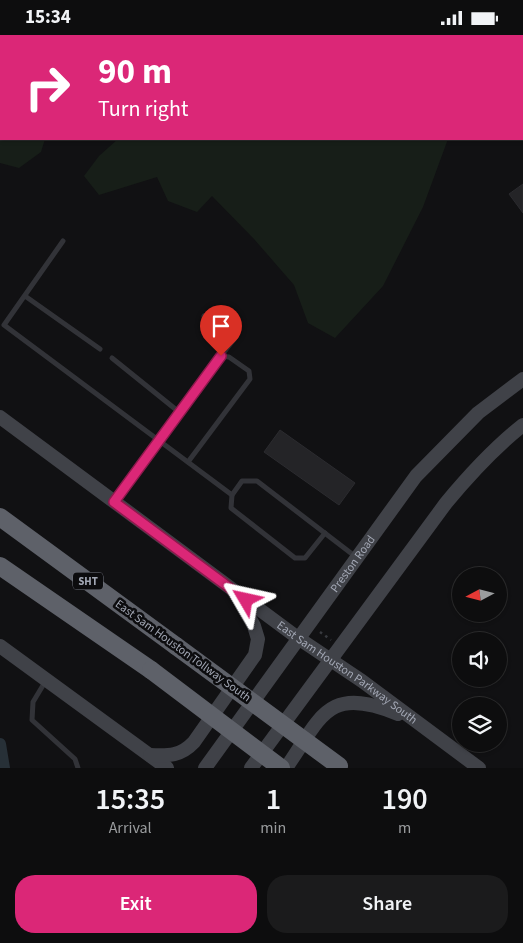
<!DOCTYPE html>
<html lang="en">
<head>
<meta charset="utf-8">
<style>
  :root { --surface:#0d0d0e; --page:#1b1b1c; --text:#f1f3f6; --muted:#9a9c9e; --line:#2d2d2e; --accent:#db2777 }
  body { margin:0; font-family:"Source Sans 3",sans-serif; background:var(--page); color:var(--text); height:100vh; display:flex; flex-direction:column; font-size:19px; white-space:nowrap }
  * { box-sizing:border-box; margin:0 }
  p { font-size:16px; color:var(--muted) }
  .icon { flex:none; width:28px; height:28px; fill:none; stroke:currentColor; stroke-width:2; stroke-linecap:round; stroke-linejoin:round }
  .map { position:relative; height:733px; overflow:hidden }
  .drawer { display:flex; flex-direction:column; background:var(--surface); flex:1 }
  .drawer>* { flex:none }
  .banner { position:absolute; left:0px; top:0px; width:524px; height:105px; box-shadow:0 1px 4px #0004,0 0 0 1px var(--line); background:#db2777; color:#fff; overflow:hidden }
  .needle { width:32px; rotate:263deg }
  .fabs { position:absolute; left:452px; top:532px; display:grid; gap:10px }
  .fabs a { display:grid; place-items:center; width:55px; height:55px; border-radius:50%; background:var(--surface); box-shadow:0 1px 4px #0004,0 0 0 1px var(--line); font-size:25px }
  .pin { position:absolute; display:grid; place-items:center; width:42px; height:42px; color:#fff; margin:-51px -21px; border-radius:50% 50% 50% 0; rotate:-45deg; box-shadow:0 0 5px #0007 }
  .pin .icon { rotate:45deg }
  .me { position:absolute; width:55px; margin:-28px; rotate:306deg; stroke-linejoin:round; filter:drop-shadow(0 0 4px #0008) }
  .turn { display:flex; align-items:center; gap:18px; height:105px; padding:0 15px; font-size:22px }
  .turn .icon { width:65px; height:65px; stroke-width:2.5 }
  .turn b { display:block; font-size:35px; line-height:42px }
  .eta { display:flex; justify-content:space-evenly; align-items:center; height:85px; text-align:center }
  .eta b { font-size:30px; font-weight:600; line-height:35px }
  .button { display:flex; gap:10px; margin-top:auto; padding:10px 15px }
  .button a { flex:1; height:58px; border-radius:20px; background:var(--accent); color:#fff; font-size:20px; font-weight:600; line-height:58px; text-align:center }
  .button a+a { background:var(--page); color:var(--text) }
  .status { display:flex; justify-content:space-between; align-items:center; height:35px; padding:0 25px; background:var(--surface); direction:ltr }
  .status svg { height:14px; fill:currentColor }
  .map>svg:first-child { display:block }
  .green { fill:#171e18 }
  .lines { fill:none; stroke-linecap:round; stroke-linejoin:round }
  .canal { stroke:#273037; stroke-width:12 }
  .building { fill:#242427; stroke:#2b2b2f }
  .path { stroke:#383a3f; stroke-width:2.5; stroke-dasharray:2.5 4; stroke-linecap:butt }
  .service { stroke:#323338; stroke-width:5 }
  .secondary { stroke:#404248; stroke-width:14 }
  .motorway { stroke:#5e6169; stroke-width:18 }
  .motorway-bridge { stroke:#5e6169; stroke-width:18 }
  .route-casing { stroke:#8e194d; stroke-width:12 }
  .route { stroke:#db2777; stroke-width:9 }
  .labels { text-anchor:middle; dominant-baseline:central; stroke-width:5; stroke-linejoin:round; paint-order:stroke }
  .shield { fill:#0c0c0e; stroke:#757882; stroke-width:1 }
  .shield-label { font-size:11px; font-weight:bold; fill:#a2a7b4 }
  .street-label { font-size:12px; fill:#a2a7b4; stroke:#0c0c0e }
</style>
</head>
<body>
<div class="status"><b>15:34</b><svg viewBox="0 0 49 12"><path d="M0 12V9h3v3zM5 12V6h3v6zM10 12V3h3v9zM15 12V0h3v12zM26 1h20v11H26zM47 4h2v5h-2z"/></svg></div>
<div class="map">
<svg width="523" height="733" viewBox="0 0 523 733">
  <rect width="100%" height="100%" fill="#111113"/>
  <g class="green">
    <path d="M0 0H448V1H1V104H45L41 117 19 133 0 128Z"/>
    <path d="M118 104H448L423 172 383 251 335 303 308 288 294 250 254 204 212 161 197 177 168 166 157 142 99 160 84 141 99 121Z"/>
  </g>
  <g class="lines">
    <path class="canal" d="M0 709 4 733"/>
  </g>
  <g class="building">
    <path d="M523 149V178L509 159Z"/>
    <path d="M280 395 355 448 339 470 264 417Z"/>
  </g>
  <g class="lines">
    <path class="path" d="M320 597 331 605"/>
    <g class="service">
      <path d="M142 0 143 1"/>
      <path d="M170 0 171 1"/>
      <path d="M330 1 338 0"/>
      <path d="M0 50H1"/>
      <path d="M63 206 4 290 232 460 242 446H257L356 522"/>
      <path d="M25 261 100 314"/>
      <path d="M204 281 235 303 221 321"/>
      <path d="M112 323 179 377 114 466"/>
      <path d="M179 377 221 321 229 322 249 336 250 344 188 427"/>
      <path d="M232 460 231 473 295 523H305L325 498"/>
      <path d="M45 647 33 667 32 685 75 724 78 733"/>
    </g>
    <g class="secondary">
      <path id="s1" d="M0 382 298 603 362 646 479 733"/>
      <path d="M0 611 167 733"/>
      <path d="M150 720C169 721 181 721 194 707L255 620 258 604 254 591 237 561"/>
      <path id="s2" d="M205 733 416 441 478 378 523 344"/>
      <path d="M251 733 446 468C470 439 494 413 523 390"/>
      <path d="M286 733C322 681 327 650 398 679"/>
    </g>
    <g class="motorway">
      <path d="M0 482 176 611"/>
      <path d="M0 531 151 635"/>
    </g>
    <g class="motorway-bridge">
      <path d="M176 611 339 731"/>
      <path d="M151 635 281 733"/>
    </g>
  </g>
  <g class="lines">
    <g class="route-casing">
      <path id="route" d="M221 321 114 467 246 565"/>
    </g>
    <use href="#route" class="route"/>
  </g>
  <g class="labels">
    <rect class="shield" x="73" y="537.5" width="30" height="17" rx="4"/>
    <g class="shield-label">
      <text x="88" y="546">SHT</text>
    </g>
    <g class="street-label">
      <text stroke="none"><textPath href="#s2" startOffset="252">Preston Road</textPath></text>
      <text transform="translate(183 616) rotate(36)">East Sam Houston Tollway South</text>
      <text stroke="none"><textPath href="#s1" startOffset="431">East Sam Houston Parkway South</textPath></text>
    </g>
  </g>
</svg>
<div class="fabs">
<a><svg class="needle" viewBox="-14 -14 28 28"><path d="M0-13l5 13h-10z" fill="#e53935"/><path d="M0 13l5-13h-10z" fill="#9a9c9e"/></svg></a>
<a><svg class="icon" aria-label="sound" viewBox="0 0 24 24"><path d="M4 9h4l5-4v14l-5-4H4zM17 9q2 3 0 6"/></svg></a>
<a><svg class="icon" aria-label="layers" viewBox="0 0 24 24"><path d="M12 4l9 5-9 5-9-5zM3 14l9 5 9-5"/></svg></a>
</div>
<div class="pin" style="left:221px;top:321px;background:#d93025"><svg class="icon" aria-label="arrive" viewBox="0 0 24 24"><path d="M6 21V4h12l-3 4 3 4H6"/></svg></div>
<svg class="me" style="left:246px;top:565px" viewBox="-20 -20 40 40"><path d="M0-17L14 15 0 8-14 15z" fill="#db2777" stroke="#fff" stroke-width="4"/></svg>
<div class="banner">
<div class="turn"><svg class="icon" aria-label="right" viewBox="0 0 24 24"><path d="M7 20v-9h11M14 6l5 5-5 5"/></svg><div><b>90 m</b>Turn right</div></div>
</div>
</div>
<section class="drawer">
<div class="eta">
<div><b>15:35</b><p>Arrival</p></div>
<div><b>1</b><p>min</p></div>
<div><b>190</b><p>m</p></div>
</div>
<div class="button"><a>Exit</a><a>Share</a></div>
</section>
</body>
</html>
